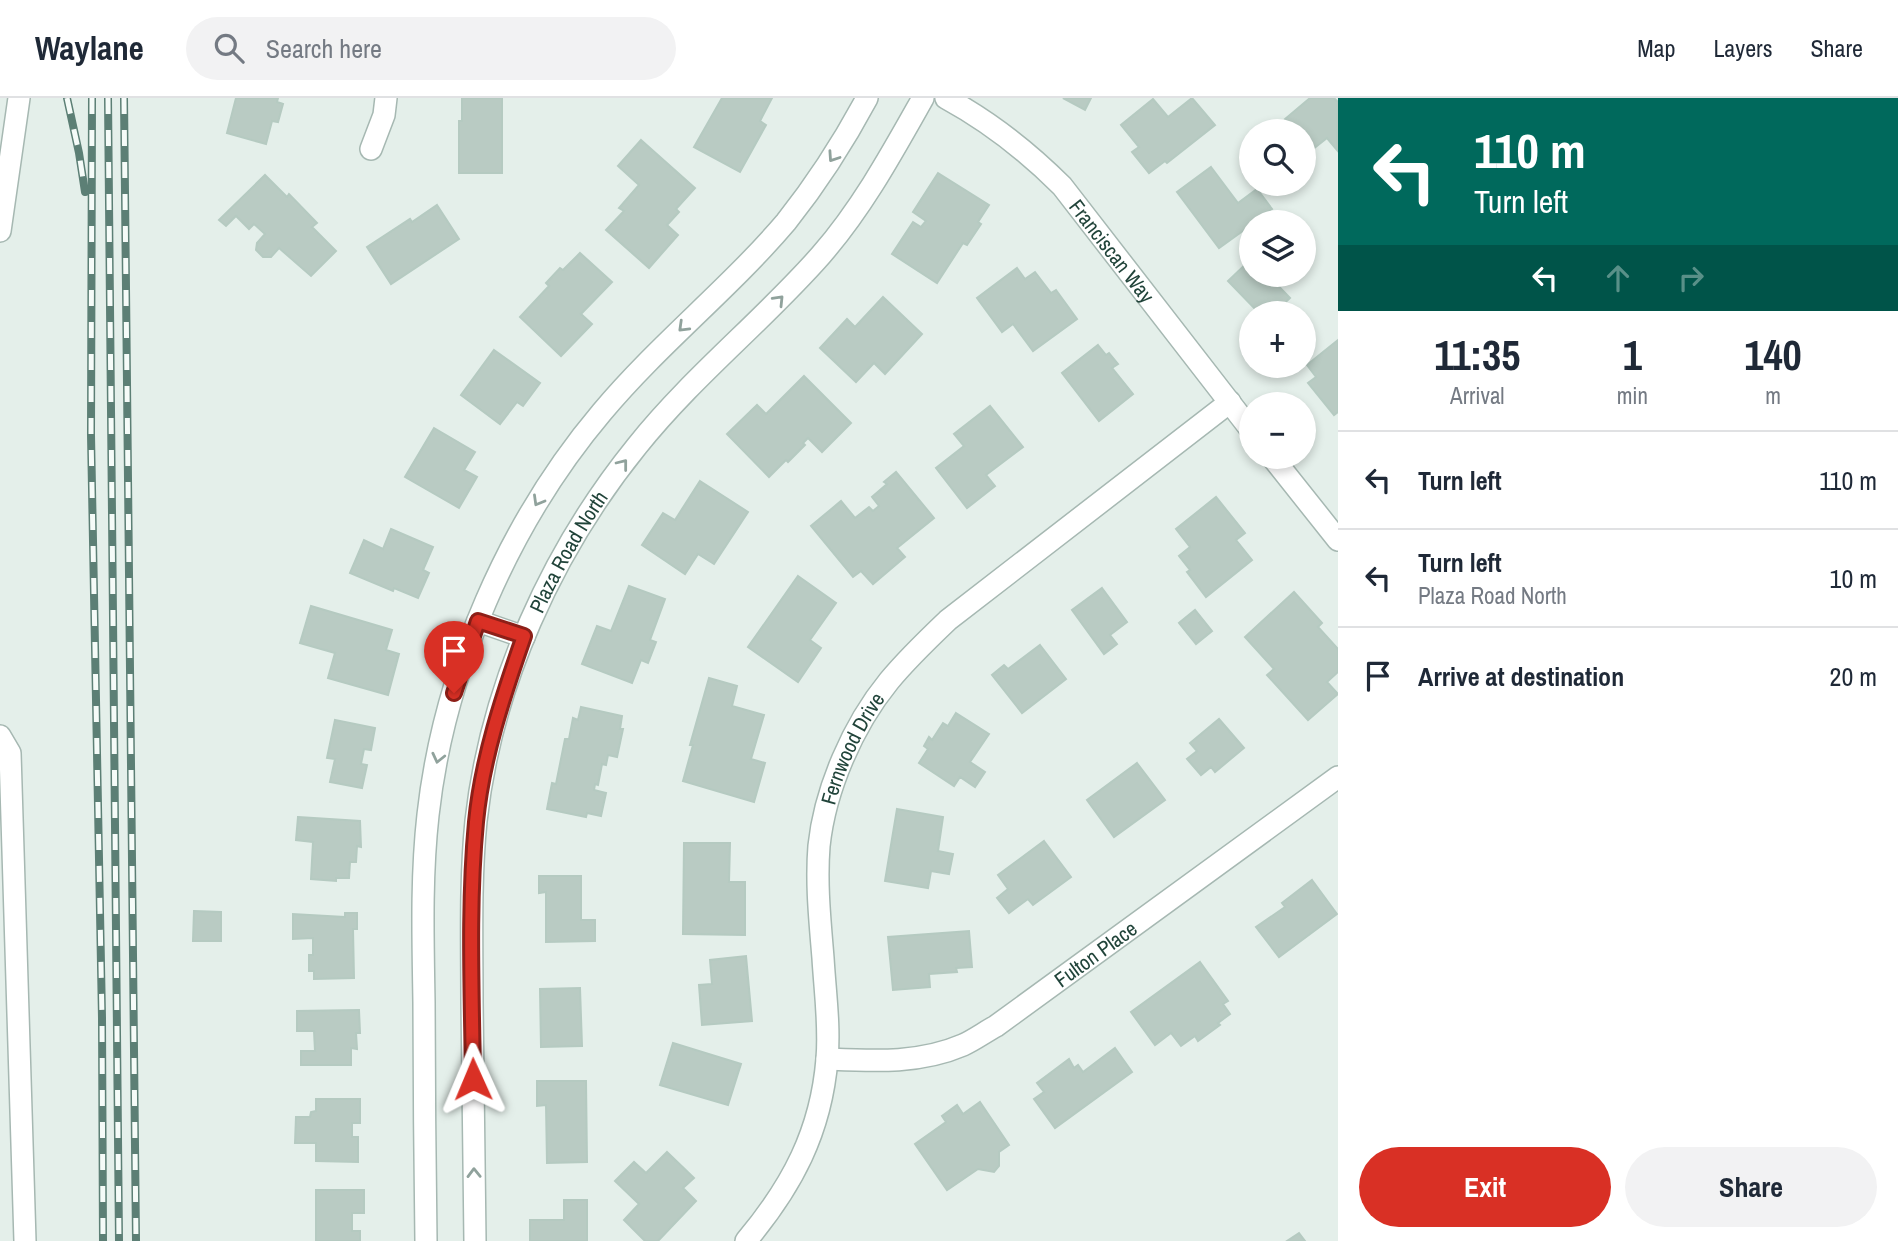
<!DOCTYPE html>
<html lang="en">
<head>
<meta charset="utf-8">
<style>
  :root { --surface:#fff; --page:#f2f2f3; --text:#1f2937; --muted:#747a83; --line:#e0e1e3; --accent:#d93025 }
  body { margin:0; font-family:"Archivo Narrow",sans-serif; background:var(--page); color:var(--text); height:100vh; display:flex; flex-direction:column; font-size:26px; white-space:nowrap }
  * { box-sizing:border-box; margin:0 }
  p { font-size:23px; color:var(--muted) }
  .icon { flex:none; width:38px; height:38px; fill:none; stroke:currentColor; stroke-width:2; stroke-linecap:round; stroke-linejoin:round }
  .map { position:relative; flex:1; overflow:hidden }
  .panel { display:flex; flex-direction:column; background:var(--surface); width:560px }
  .panel>* { flex:none }
  .guide { background:#00695c; color:#fff; overflow:hidden }
  .tools { position:absolute; left:1239px; top:21px; display:grid; gap:14px }
  .tools a { display:grid; place-items:center; width:77px; height:77px; border-radius:50%; background:var(--surface); box-shadow:0 4px 10px #0003; font-size:35px }
  .pin { position:absolute; display:grid; place-items:center; width:60px; height:60px; color:#fff; margin:-72px -30px; border-radius:50% 50% 50% 0; rotate:-45deg; box-shadow:0 0 7px #0007 }
  .pin .icon { rotate:45deg }
  .me { position:absolute; width:77px; margin:-38px; rotate:359deg; stroke-linejoin:round; filter:drop-shadow(0 0 5px #0008) }
  .turn { display:flex; align-items:center; gap:24px; height:147px; padding:0 21px; font-size:32px }
  .turn .icon { width:91px; height:91px; stroke-width:2.5 }
  .turn b { display:block; font-size:49px; line-height:60px }
  .lanes { display:flex; align-items:center; height:66px; padding:0 21px; background:#0003; justify-content:center; gap:35px; direction:ltr }
  .lanes .off { opacity:.35 }
  .eta { display:flex; justify-content:space-evenly; align-items:center; height:119px; text-align:center }
  .eta b { font-size:42px; font-weight:800; line-height:49px }
  .primary-button { display:flex; gap:14px; margin-top:auto; padding:14px 21px }
  .primary-button a { flex:1; height:80px; border-radius:42px; background:var(--accent); color:#fff; font-size:28px; font-weight:800; line-height:80px; text-align:center }
  .primary-button a+a { background:var(--page); color:var(--text) }
  ul { padding:0; list-style:none }
  li { display:flex; align-items:center; gap:21px; height:98px; padding:0 21px; border-top:2px solid var(--line) }
  li div { flex:1 }
  li b { display:block; font-size:26px }
  li em { font-style:normal }
  header { display:flex; align-items:center; gap:42px; box-sizing:border-box; height:98px; padding:0 35px; background:var(--surface); border-bottom:2px solid var(--line) }
  header strong { font-size:33px }
  nav { display:flex; gap:38px; margin-inline-start:auto; font-size:24px }
  .search { width:490px; height:63px; background:var(--page); display:flex; align-items:center; gap:18px; box-sizing:border-box; padding:0 24px; border-radius:38px; color:var(--muted); font-size:26px }
  main { display:flex; flex:1; min-height:0 }
  .map>svg:first-child { display:block }
  .building { fill:#b9cbc3; stroke:#b5cac1; stroke-width:2 }
  .lines { fill:none; stroke-linecap:round; stroke-linejoin:round }
  .minor-casing { stroke:#a6b8b2; stroke-width:24 }
  .minor { stroke:#fff; stroke-width:21 }
  .rail-casing { stroke:#5c7f75; stroke-width:8 }
  .rail { stroke:#f5fbf8; stroke-width:5; stroke-dasharray:16; stroke-linecap:butt }
  .oneway { stroke:#90a29c }
  .route-casing { stroke:#8d1f18; stroke-width:18 }
  .route { stroke:#d93025; stroke-width:12 }
  .labels { text-anchor:middle; dominant-baseline:central; stroke-width:7; stroke-linejoin:round; paint-order:stroke }
  .street-label { font-size:21px; fill:#21443a; stroke:#f5fbf8 }
</style>
</head>
<body>
<header>
<strong>Waylane</strong>
<div class="search"><svg class="icon" aria-label="search" viewBox="0 0 24 24"><circle cx="10" cy="10" r="6"/><path d="M15 15l6 6"/></svg>Search here</div>
<nav><a>Map</a><a>Layers</a><a>Share</a></nav>
</header>
<main>
<div class="map">
<svg width="1338" height="1143" viewBox="0 0 1338 1143">
  <rect width="100%" height="100%" fill="#e4efea"/>
  <g class="building">
    <path d="M236 0H278L277 4 283 6 278 24 272 23 266 46 227 35Z"/>
    <path d="M462 0H502V75H459V23H462Z"/>
    <path d="M722 0H772L760 23 766 27 740 74 694 49Z"/>
    <path d="M1063 0H1091L1085 12Z"/>
    <path d="M1192 0 1215 27 1167 65 1165 63 1149 75 1132 54 1139 49 1121 27 1153 1 1168 19Z"/>
    <path d="M1310 0H1334L1338 4 1337 52 1327 40 1312 52 1304 43V33H1296L1285 21Z"/>
    <path d="M641 42 695 90 676 111 679 114 667 127 678 137 649 170 606 132 624 113 619 110 639 87 618 68Z"/>
    <path d="M1211 69 1238 105 1257 91 1272 111 1251 124V127L1219 150 1177 94Z"/>
    <path d="M938 75 989 107 978 124 981 126 967 147 963 145 937 185 892 156 913 124 921 129 926 123 913 114Z"/>
    <path d="M265 77 287 99 289 96 317 125 312 129 336 153 311 178 279 150 271 159H263L256 152 257 145 265 136 254 126 249 131 236 118 226 128 219 122Z"/>
    <path d="M437 107 459 141 391 186 367 149 410 121 412 124Z"/>
    <path d="M580 155 612 184 581 216 592 226 561 258 520 219 549 188 546 185 560 170 563 172Z"/>
    <path d="M1251 161V177H1268L1290 200 1274 215H1259L1228 183Z"/>
    <path d="M1017 170 1025 181 1035 174 1051 195 1056 192 1077 221 1033 253 1013 226 1002 234 977 200Z"/>
    <path d="M883 199 922 236 885 276 874 265 856 284 820 250 847 221 855 229Z"/>
    <path d="M1338 242V314L1334 317 1308 285 1316 279 1307 267Z"/>
    <path d="M1098 247 1106 257 1109 255 1118 266 1112 270 1133 296 1099 323 1062 275Z"/>
    <path d="M494 252 540 285 523 308 517 304 500 326 461 297Z"/>
    <path d="M804 278 851 325 822 354 808 340 803 345 805 347 788 364 786 362 769 379 727 336 757 307 766 316Z"/>
    <path d="M990 308 1023 349 986 377 995 388 967 410 936 370 964 348 954 336Z"/>
    <path d="M434 330 475 354 464 372 477 379 459 410 405 379Z"/>
    <path d="M896 374 934 420 897 450 905 459 873 486 861 473 853 479 811 428 841 403 855 420 869 409 873 413 879 408 872 399 887 386 884 384Z"/>
    <path d="M700 383 748 414 714 466 698 456 685 476 642 447 663 415 675 422Z"/>
    <path d="M1216 399 1245 435 1236 442 1252 462 1206 499 1187 474 1190 472 1179 458 1190 449 1176 431Z"/>
    <path d="M391 431 433 449 423 472 429 475 418 500 394 490 393 493 350 475 364 442 383 451Z"/>
    <path d="M798 478 836 505 810 542 821 550 798 584 748 549Z"/>
    <path d="M629 488 665 501 650 542 656 544 648 565 641 562 632 585 582 566 597 528 611 533Z"/>
    <path d="M1102 490 1127 524 1110 537 1117 546 1104 556 1072 512Z"/>
    <path d="M1294 494 1322 525 1318 529 1338 551V574L1327 584 1338 596 1308 622 1267 577 1274 571 1245 539Z"/>
    <path d="M311 508 392 532 386 552 399 556 388 597 328 580 335 555 300 545Z"/>
    <path d="M1195 512 1212 533 1196 546 1179 525Z"/>
    <path d="M1040 547 1066 581 1022 615 992 577 1004 567 1008 571Z"/>
    <path d="M709 580 737 588 732 608 764 617 751 661 765 665 754 704 683 683 693 647H690Z"/>
    <path d="M581 609 622 618 620 631H623L617 659 608 657 606 667 602 666 598 687 595 686 594 692 606 695 601 718 587 715 586 719 547 711 552 685 556 686 565 641H569L573 620 578 622Z"/>
    <path d="M956 615 989 636 970 664 985 674 975 689 960 679 954 688 919 665 928 651 924 648 929 639 932 642 943 625 948 628Z"/>
    <path d="M1219 621 1244 650 1215 674 1211 669 1201 677 1187 661 1197 653 1190 645Z"/>
    <path d="M335 622 375 630 371 652 364 651 361 666 367 667 362 690 330 684 335 661 327 660Z"/>
    <path d="M1137 665 1165 702 1114 739 1087 702Z"/>
    <path d="M897 711 943 719 938 753 953 756 949 776 931 773 928 790 885 783Z"/>
    <path d="M298 719 360 723 361 749 357 748 356 764H350L349 780H336V783L311 781 313 744 296 742Z"/>
    <path d="M1044 743 1071 779 1033 807 1028 801 1009 815 997 800 1008 791 998 777Z"/>
    <path d="M684 745H730L729 784H745V837L683 836Z"/>
    <path d="M539 778H581V822H595V843L546 844V794L539 795Z"/>
    <path d="M1312 782 1337 816 1279 859 1256 829 1285 809 1282 805Z"/>
    <path d="M194 813 221 814V843H193Z"/>
    <path d="M345 815H357V831H353L354 880 314 881V873H309V857H313V840L293 841V816L345 819Z"/>
    <path d="M969 833 972 869 956 870 957 874 929 876 930 889 893 892 888 839Z"/>
    <path d="M746 858 752 923 702 927 699 887 712 886 710 862Z"/>
    <path d="M1200 864 1228 903 1223 906 1230 916 1218 925 1220 927 1198 943 1195 938 1181 948 1171 935 1155 947 1131 914Z"/>
    <path d="M580 890 582 948 541 949 540 891Z"/>
    <path d="M359 912 360 935H356L357 951 351 950V967H301V953H315L314 933H297V913Z"/>
    <path d="M673 945 741 966 728 1007 660 987Z"/>
    <path d="M1115 950 1132 974 1055 1030 1034 1001 1044 994 1037 985 1069 961 1074 970 1078 967 1083 974Z"/>
    <path d="M537 983H586L587 1064 547 1065 546 1007 537 1008Z"/>
    <path d="M316 1001H360V1025H352V1039H358V1064L316 1063V1045H295L296 1019H310L311 1014 316 1013Z"/>
    <path d="M980 1004 1009 1047 999 1054V1068L994 1074 978 1071 947 1092 915 1046 946 1024 942 1018 957 1007 963 1016Z"/>
    <path d="M667 1054 694 1080 683 1090 696 1103 658 1143H645L624 1122 639 1106 615 1083 634 1064 646 1075Z"/>
    <path d="M316 1092H364V1115H352V1133H360V1143H316Z"/>
    <path d="M564 1102H587V1143H530V1122H564Z"/>
    <path d="M1299 1135 1305 1143H1287Z"/>
  </g>
  <g class="lines">
    <g class="minor-casing">
      <g id="minor">
        <path id="s1" d="M946 0C990 24 1027 53 1062 88L1251 332"/>
        <path d="M371 51 384 17 386 0"/>
        <path d="M0 133 19 0"/>
        <path d="M1272 359 1338 442"/>
        <path d="M478 523 524 539"/>
        <path d="M0 638 10 655 25 1143"/>
        <path id="s2" d="M827 961C873 963 919 966 963 947 974 942 985 934 996 928L1338 679"/>
        <path d="M426 1143C425 1063 424 984 424 904 423 842 421 779 428 717 444 573 509 424 602 314 659 246 729 191 786 124 817 85 844 43 867 0"/>
        <path id="s3" d="M475 1143C474 1063 473 984 472 904 472 844 470 783 476 723 491 587 552 453 637 348 692 279 763 223 821 157 862 110 892 55 923 0"/>
        <path id="s4" d="M746 1143C792 1088 821 1034 827 961 830 928 825 894 823 860 820 823 816 786 819 748 825 691 853 627 889 583 907 561 927 542 948 522L1230 304"/>
      </g>
    </g>
    <use href="#minor" class="minor"/>
    <g class="rail-casing">
      <g id="rail">
        <path d="M67 0 79 55 85 94"/>
        <path d="M92 0 91 337 102 920 103 1143"/>
        <path d="M108 0 119 1143"/>
        <path d="M124 0 136 1143"/>
      </g>
    </g>
    <use href="#rail" class="rail"/>
  </g>
  <defs><path id="oneway-chevron" d="M-2-3.5L2.5 0L-2 3.5" fill="none" stroke-width="1.6" stroke-linecap="round" stroke-linejoin="round" transform="scale(1.75)"/></defs>
  <g class="oneway">
    <use href="#oneway-chevron" transform="translate(833 59) rotate(124)"/>
    <use href="#oneway-chevron" transform="translate(779 202) rotate(-46)"/>
    <use href="#oneway-chevron" transform="translate(683 229) rotate(136)"/>
    <use href="#oneway-chevron" transform="translate(623 366) rotate(-52)"/>
    <use href="#oneway-chevron" transform="translate(538 403) rotate(120)"/>
    <use href="#oneway-chevron" transform="translate(438 660) rotate(103)"/>
    <use href="#oneway-chevron" transform="translate(474 1075) rotate(-91)"/>
  </g>
  <g class="lines">
    <g class="route-casing">
      <path id="route" d="M454 595 478 523 524 538C503 598 482 661 476 724 468 809 472 895 473 981"/>
    </g>
    <use href="#route" class="route"/>
  </g>
  <g class="labels">
    <g class="street-label">
      <text stroke="none"><textPath href="#s1" startOffset="228">Franciscan Way</textPath></text>
      <text stroke="none"><textPath href="#s3" startOffset="707">Plaza Road North</textPath></text>
      <text stroke="none"><textPath href="#s4" startOffset="520">Fernwood Drive</textPath></text>
      <text stroke="none"><textPath href="#s2" startOffset="299">Fulton Place</textPath></text>
    </g>
  </g>
</svg>
<div class="tools">
<a><svg class="icon" aria-label="search" viewBox="0 0 24 24"><circle cx="10" cy="10" r="6"/><path d="M15 15l6 6"/></svg></a>
<a><svg class="icon" aria-label="layers" viewBox="0 0 24 24"><path d="M12 4l9 5-9 5-9-5zM3 14l9 5 9-5"/></svg></a>
<a>+</a>
<a>−</a>
</div>
<div class="pin" style="left:454px;top:595px;background:#d93025"><svg class="icon" aria-label="arrive" viewBox="0 0 24 24"><path d="M6 21V4h12l-3 4 3 4H6"/></svg></div>
<svg class="me" style="left:473px;top:981px" viewBox="-20 -20 40 40"><path d="M0-17L14 15 0 8-14 15z" fill="#d93025" stroke="#fff" stroke-width="4"/></svg>
</div>
<section class="panel">
<div class="guide">
<div class="turn"><svg class="icon" aria-label="left" viewBox="0 0 24 24"><path d="M17 20v-9H6M10 6l-5 5 5 5"/></svg><div><b>110 m</b>Turn left</div></div>
<div class="lanes"><svg class="icon" aria-label="left" viewBox="0 0 24 24"><path d="M17 20v-9H6M10 6l-5 5 5 5"/></svg><svg class="icon off" aria-label="ahead" viewBox="0 0 24 24"><path d="M12 20V5M6 11l6-6 6 6"/></svg><svg class="icon off" aria-label="right" viewBox="0 0 24 24"><path d="M7 20v-9h11M14 6l5 5-5 5"/></svg></div>
</div>
<div class="eta">
<div><b>11:35</b><p>Arrival</p></div>
<div><b>1</b><p>min</p></div>
<div><b>140</b><p>m</p></div>
</div>
<ul>
<li><svg class="icon" aria-label="left" viewBox="0 0 24 24"><path d="M17 20v-9H6M10 6l-5 5 5 5"/></svg><div><b>Turn left</b></div><em>110 m</em></li>
<li><svg class="icon" aria-label="left" viewBox="0 0 24 24"><path d="M17 20v-9H6M10 6l-5 5 5 5"/></svg><div><b>Turn left</b><p>Plaza Road North</p></div><em>10 m</em></li>
<li><svg class="icon" aria-label="arrive" viewBox="0 0 24 24"><path d="M6 21V4h12l-3 4 3 4H6"/></svg><div><b>Arrive at destination</b></div><em>20 m</em></li>
</ul>
<div class="primary-button"><a>Exit</a><a>Share</a></div>
</section>
</main>
</body>
</html>
